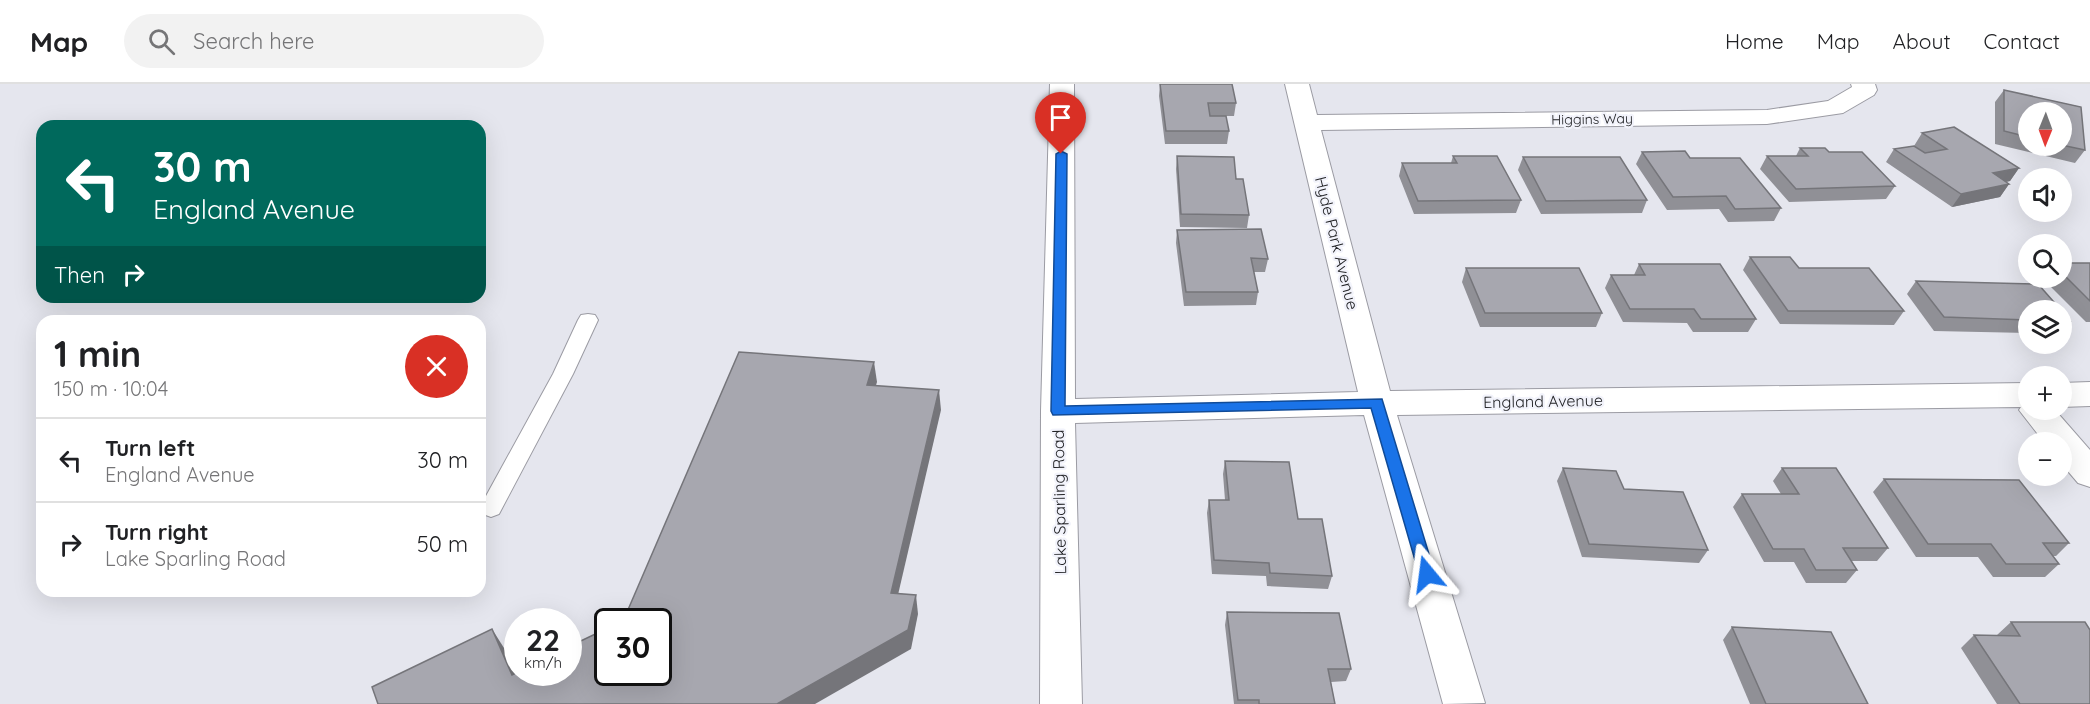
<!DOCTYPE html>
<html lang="en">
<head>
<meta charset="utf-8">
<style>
  :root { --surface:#fff; --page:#f2f2f2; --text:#202124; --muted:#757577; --line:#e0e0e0 }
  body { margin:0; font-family:Quicksand,sans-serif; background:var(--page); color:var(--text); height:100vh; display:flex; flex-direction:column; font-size:22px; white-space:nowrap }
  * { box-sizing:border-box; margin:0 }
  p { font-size:20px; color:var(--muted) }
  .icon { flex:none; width:33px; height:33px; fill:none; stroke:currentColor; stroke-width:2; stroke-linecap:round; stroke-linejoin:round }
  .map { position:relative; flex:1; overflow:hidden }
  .side { position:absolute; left:36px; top:231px; width:450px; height:282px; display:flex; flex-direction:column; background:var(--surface); border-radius:18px; box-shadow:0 6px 24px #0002 }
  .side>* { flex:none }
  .hud { position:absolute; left:36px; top:36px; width:450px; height:183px; border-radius:18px; box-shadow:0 6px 24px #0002; background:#00695c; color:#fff; overflow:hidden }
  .needle { width:39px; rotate:181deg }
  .fabs { position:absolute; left:2018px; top:18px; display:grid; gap:12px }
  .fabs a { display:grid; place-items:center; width:54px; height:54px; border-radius:50%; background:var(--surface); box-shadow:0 6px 24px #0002; font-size:30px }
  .speed { position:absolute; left:504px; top:524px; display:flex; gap:12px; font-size:30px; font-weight:700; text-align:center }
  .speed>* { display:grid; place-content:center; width:78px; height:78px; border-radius:50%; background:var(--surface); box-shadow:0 6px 24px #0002; line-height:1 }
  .speed small { font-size:15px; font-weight:400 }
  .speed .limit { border:3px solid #111; border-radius:9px; background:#fff; color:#111 }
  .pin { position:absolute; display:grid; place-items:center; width:51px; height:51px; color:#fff; margin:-62px -26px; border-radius:50% 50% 50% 0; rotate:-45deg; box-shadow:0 0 6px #0007 }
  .pin .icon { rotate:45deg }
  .me { position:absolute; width:66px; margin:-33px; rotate:344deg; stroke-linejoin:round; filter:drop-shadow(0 0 4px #0008) }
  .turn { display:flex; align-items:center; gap:21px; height:126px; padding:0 18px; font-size:27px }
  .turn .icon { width:78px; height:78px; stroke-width:2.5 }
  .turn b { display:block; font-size:42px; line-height:51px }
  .then { display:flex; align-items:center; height:57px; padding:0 18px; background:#0003; gap:12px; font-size:22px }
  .round { display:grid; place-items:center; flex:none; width:63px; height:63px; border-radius:32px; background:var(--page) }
  .head { display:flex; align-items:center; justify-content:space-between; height:102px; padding:0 18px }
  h1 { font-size:36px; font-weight:700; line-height:45px }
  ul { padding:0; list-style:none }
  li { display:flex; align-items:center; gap:18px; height:84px; padding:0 18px; border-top:2px solid var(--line) }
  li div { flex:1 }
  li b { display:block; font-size:22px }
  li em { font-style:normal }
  header { display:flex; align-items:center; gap:36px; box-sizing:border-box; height:84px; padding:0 30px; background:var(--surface); border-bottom:2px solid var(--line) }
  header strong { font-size:28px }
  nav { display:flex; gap:33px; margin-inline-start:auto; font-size:21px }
  .search { width:420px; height:54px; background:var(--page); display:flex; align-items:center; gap:15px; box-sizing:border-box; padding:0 21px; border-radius:33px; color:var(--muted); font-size:22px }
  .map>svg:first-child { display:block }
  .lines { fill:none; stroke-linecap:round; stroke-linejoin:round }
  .service-casing { stroke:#9b9ba3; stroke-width:2 }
  .minor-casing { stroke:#9b9ba3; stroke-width:2 }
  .service { fill:#fff; fill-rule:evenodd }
  .minor { fill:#fff; fill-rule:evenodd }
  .wall { fill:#909096; fill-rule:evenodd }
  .shaded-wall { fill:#75757a }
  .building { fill:#a7a7af; stroke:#75757a; stroke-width:1.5 }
  .route { fill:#1a73e8; stroke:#114b97; stroke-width:1.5 }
  .labels { text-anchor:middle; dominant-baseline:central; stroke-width:4.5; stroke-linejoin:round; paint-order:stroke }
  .far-street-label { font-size:14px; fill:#222326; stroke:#f2f3fb }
  .street-label { font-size:16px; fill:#222326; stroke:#f2f3fb }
</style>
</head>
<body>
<header>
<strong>Map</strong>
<div class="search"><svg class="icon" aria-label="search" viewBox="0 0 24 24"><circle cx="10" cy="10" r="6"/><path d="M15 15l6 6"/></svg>Search here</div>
<nav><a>Home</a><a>Map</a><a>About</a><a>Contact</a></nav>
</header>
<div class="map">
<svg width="2090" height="620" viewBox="0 0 2090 620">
  <rect width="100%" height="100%" fill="#e5e6ee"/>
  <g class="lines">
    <g class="service-casing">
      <path id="service" d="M588 230 595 231 598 236 573 290 499 430 491 433 483 430 480 423 553 290 578 236 581 231Z"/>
    </g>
    <g class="minor-casing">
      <g id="minor">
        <path d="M1050 0H1074L1075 315 1358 308 1285 0H1309L1317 31 1767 26 1828 17 1852 3 1851 0H1875L1877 6 1874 11 1843 29 1767 40 1321 46 1390 307 2028 299V326H2055L2090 366V403L2078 399 2061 379V358H2044L2019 326 2021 323 1397 331 1485 619 1443 620 1364 331 1075 339 1082 620H1040L1041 327Z"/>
        <path d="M2090 298V322L2061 323V299Z"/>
      </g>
    </g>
    <use href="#service" class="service"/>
    <use href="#minor" class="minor"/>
  </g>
  <g class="wall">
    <path d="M1160 0 1236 19 1234 32H1210L1229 47 1227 60H1165L1159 12Z"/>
    <path d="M2004 6 2081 23 2085 66 2075 79 1995 60V18ZM2028 28H2061V62H2028Z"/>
    <path d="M1922 49 2019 84 2010 97 2006 98 2009 100 2000 113 1952 123 1886 78 1894 65 1914 62Z"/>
    <path d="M1800 64 1829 68 1895 102 1886 115 1789 118 1760 85 1767 72H1796Z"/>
    <path d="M1642 68 1690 74 1781 124 1774 137 1728 138 1719 125 1667 126 1636 80Z"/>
    <path d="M1177 72 1236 95 1249 131 1247 144 1180 143 1176 85Z"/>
    <path d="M1453 72 1521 116 1516 129 1414 130 1399 92 1402 79H1451Z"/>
    <path d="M1523 73 1647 116 1642 129 1541 130 1518 86Z"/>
    <path d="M1177 146 1268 175 1265 188H1254L1258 208 1256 221 1184 222 1176 159Z"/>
    <path d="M1750 173 1799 184 1904 227 1894 241 1780 240 1743 186Z"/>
    <path d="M2061 179H2090V238H2086L2042 194H2061Z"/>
    <path d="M1639 180 1756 235 1748 248H1693L1687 239 1623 238 1605 204 1611 191H1634Z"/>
    <path d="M1466 184 1602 229 1596 243H1480L1462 198Z"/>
    <path d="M1916 197 2028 226V249L1934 247 1907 210Z"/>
    <path d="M2061 227 2070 237 2061 248Z"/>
    <path d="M1225 377 1298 435 1332 492 1328 505 1267 502 1266 492 1212 490 1207 429 1209 416H1225L1223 390Z"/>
    <path d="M1563 384 1624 405 1708 466 1699 479 1582 473 1557 397Z"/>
    <path d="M1782 384 1888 464 1877 477H1851L1857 486 1846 499H1806L1794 478H1764L1733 423 1742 410H1781L1773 397Z"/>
    <path d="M1884 395 2069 459 2056 472H2053L2059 480 2045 493H1993L1978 473H1916L1873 408Z"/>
    <path d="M1227 528 1351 585 1346 597 1331 598 1335 620H1234L1225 541Z"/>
    <path d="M2011 538 2090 620H1997L1961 564 1974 551 1998 552 1997 551Z"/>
    <path d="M1732 543 1868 620H1750L1723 556Z"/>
  </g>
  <g class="shaded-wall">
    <path d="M2019 84 2010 97 1984 102 1993 89Z"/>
    <path d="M2009 100 2000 113 1952 123 1961 110Z"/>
    <path d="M874 278 877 298 870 321 867 301Z"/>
    <path d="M939 306 941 326 894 528 891 509Z"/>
    <path d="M916 511 918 530 911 565 815 620H777Z"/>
    <path d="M492 545 504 564 523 610 512 591Z"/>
  </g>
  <g class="building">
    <path d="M1160 0H1232L1236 19H1208L1210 32H1226L1229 47H1166Z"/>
    <path d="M2004 6 2081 23 2085 66 2061 61V28H2028V53L2004 47Z"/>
    <path d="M1954 43 2019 84 1993 89 2009 100 1961 110 1894 65 1914 62 1925 69 1947 65 1922 49Z"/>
    <path d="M1800 64H1825L1829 68H1862L1895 102 1796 105 1767 72H1808Z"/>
    <path d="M1685 67 1690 74H1740L1781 124 1735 125 1726 112 1673 113 1642 68Z"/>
    <path d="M1177 72 1234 73 1236 95H1243L1249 131 1181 130Z"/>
    <path d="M1453 72H1497L1521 116 1418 117 1402 79H1457Z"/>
    <path d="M1523 73H1620L1647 116 1546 117Z"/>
    <path d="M1261 145 1268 175 1251 174 1258 208H1186L1177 146Z"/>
    <path d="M1750 173H1790L1799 184H1869L1904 227H1788Z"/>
    <path d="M2061 179H2090V217L2061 188Z"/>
    <path d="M1639 180H1720L1756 235H1701L1694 225H1630L1611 191H1645Z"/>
    <path d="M1466 184H1579L1602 229H1485Z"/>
    <path d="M1916 197 2038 200 2061 226H2028V236L1944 233Z"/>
    <path d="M2061 227 2070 237H2061Z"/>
    <path d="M739 268 874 278 867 301 939 306 891 509 916 511 908 546 777 620H378L372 603 492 545 512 591 518 588H568V563L608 544V588H658V537H621L624 535Z"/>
    <path d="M1225 377 1289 378 1298 435H1322L1332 492 1270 489 1269 479 1214 476 1209 416H1229Z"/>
    <path d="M1563 384 1616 387 1624 405 1683 408 1708 466 1589 460Z"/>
    <path d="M1782 384H1836L1888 464H1843L1857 486H1816L1804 465H1773L1742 410H1799Z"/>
    <path d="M1884 395 2019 396 2069 459H2043L2059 480H2006L1991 460H1928Z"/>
    <path d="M1227 528 1339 529 1351 585H1328L1335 620H1259V616H1238Z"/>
    <path d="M2011 538H2085L2090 546V620H2020L1974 551 2020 552Z"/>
    <path d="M1732 543 1831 548 1868 620H1766Z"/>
  </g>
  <path class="route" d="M1061 67 1067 70 1065 322 1382 315 1435 490 1432 495 1427 497 1421 495 1419 490 1371 324 1053 331 1051 327 1056 70Z"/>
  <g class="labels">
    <g class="far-street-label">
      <text transform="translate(1592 35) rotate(-1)">Higgins Way</text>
    </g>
    <g class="street-label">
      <text transform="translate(1337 159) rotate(76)">Hyde Park Avenue</text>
      <text transform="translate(1543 317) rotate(-1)">England Avenue</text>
      <text transform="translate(1059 418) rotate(-91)">Lake Sparling Road</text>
    </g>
  </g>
</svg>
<div class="fabs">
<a><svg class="needle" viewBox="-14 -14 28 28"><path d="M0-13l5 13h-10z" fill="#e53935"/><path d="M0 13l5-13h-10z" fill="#757577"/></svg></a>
<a><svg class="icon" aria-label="sound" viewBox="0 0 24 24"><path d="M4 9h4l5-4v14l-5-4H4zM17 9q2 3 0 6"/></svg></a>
<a><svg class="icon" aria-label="search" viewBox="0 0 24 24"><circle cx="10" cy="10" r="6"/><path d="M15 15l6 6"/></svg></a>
<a><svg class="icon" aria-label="layers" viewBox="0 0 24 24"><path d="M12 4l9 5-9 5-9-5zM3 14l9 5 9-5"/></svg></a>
<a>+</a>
<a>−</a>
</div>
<div class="speed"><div>22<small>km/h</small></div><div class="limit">30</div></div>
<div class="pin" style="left:1061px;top:70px;background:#d93025"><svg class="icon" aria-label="arrive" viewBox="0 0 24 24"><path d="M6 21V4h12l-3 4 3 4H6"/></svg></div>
<svg class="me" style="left:1427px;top:490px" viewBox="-20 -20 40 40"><path d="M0-17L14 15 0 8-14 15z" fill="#1a73e8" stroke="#fff" stroke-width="4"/></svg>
<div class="hud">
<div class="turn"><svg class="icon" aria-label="left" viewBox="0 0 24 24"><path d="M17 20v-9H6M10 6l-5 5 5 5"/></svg><div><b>30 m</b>England Avenue</div></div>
<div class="then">Then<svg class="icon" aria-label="right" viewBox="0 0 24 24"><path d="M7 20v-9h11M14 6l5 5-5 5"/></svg></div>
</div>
<section class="side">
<div class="head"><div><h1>1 min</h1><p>150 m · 10:04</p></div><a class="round" style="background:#d93025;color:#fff"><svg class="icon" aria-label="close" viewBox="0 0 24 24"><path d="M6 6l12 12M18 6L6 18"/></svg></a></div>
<ul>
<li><svg class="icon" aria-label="left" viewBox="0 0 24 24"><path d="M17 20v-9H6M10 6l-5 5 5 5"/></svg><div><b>Turn left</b><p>England Avenue</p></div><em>30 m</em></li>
<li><svg class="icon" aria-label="right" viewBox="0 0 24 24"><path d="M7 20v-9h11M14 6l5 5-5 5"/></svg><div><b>Turn right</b><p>Lake Sparling Road</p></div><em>50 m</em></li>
</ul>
</section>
</div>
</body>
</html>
